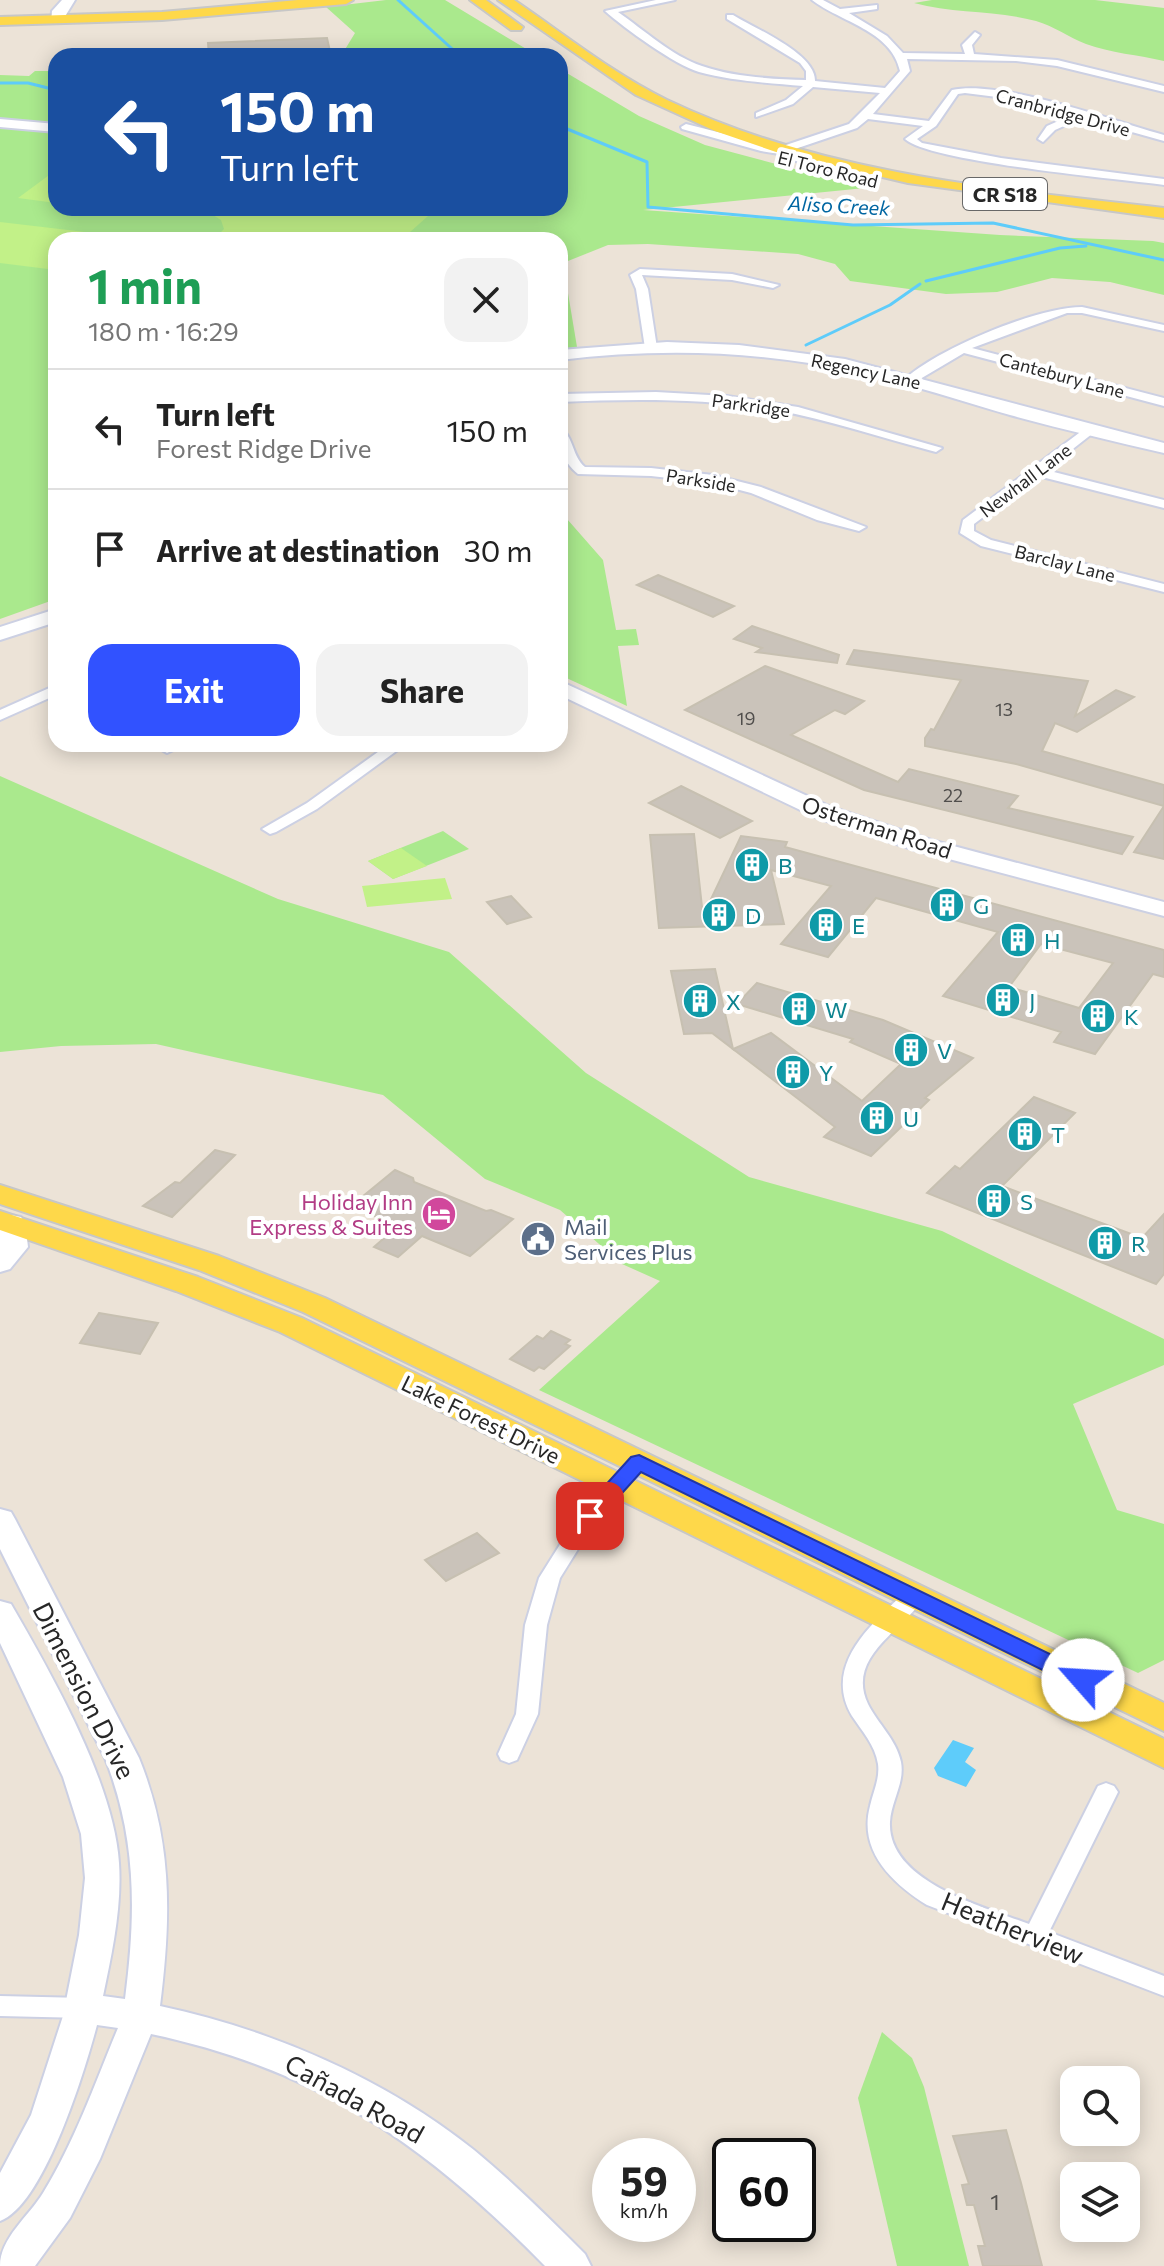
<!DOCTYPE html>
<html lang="en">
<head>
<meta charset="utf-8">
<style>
  :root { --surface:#fff; --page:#f2f2f2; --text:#222; --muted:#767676; --line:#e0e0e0; --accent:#3152ff }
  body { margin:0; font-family:Commissioner,sans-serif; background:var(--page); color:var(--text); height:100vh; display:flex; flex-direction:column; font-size:30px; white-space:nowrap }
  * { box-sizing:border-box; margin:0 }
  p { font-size:26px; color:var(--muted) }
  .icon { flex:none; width:44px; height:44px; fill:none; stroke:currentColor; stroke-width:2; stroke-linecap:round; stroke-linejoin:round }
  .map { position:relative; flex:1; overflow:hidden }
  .side { position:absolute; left:48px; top:232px; width:520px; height:520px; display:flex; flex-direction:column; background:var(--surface); border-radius:24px; box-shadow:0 4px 20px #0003 }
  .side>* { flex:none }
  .top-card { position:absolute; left:48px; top:48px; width:520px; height:168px; border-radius:24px; box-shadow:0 4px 20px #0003; background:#1a4fa0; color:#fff; overflow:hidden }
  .controls { position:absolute; left:1060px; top:2066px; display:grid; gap:16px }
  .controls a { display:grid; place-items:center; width:80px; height:80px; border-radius:16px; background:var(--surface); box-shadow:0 4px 20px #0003; font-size:40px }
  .speed { position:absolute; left:592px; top:2138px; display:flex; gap:16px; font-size:40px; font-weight:700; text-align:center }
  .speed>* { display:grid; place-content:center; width:104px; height:104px; border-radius:50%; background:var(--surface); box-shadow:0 4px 20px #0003; line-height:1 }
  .speed small { font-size:20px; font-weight:400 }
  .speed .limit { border:4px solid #111; border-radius:12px; background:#fff; color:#111 }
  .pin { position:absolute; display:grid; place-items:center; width:68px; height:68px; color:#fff; margin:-34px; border-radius:16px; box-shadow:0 4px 12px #0006 }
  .me { position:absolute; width:88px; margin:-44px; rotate:296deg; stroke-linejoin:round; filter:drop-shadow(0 0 6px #0008) }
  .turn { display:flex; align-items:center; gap:28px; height:168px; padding:0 40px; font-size:36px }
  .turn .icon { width:104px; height:104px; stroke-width:2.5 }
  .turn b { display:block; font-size:56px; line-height:68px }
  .round { display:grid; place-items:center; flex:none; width:84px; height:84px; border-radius:24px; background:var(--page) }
  .overview { display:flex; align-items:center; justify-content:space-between; height:136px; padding:0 40px }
  h1 { font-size:48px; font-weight:700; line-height:60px; color:#1e9e55 }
  .cta { display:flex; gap:16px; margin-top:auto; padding:16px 40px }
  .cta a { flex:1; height:92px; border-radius:24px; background:var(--accent); color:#fff; font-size:32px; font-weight:700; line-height:92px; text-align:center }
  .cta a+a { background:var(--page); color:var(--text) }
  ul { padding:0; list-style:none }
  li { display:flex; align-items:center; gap:24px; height:120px; padding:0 40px; border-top:2px solid var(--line) }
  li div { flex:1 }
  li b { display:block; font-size:30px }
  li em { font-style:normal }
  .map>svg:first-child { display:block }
  .green { fill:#aae98d }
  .pitch { fill:#c2f188 }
  .water { fill:#5eccfa }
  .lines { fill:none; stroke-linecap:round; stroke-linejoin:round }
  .stream { stroke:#5eccfa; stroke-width:3 }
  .building { fill:#cac3ba; stroke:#c7c0b1; stroke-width:2; fill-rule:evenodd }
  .street-casing { stroke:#ccd0e3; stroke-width:4 }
  .secondary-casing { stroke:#ccd0e3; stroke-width:4 }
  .primary-casing { stroke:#c7c7c7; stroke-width:4 }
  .street { fill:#fff; fill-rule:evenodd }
  .secondary { fill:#fff; fill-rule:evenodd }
  .primary { fill:#fed84a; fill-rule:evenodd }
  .route { fill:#3152ff; stroke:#2035a6; stroke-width:2 }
  .labels { text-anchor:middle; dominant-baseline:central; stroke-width:8; stroke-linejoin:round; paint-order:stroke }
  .far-street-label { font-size:18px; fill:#272727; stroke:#fff }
  .number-label { font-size:18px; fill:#504e4c }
  .shield { fill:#fff; stroke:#686868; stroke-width:2 }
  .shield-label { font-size:20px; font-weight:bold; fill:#272727 }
  .far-water-label { font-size:20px; font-style:italic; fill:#0166a2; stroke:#fff }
  .street-label { font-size:22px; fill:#272727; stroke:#fff }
  .culture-label { font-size:22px; fill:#0d838f; stroke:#fff; text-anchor:start }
  .hotel-label { font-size:22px; fill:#b23c85; stroke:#fff; text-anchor:end }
  .service-label { font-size:22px; fill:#4e5e75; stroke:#fff; text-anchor:start }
  .near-number-label { font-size:22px; fill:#504e4c }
  .near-street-label { font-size:26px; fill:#272727; stroke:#fff }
</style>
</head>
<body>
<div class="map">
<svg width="1164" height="2266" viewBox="0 0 1164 2266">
  <rect width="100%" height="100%" fill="#ece3d7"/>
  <g class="green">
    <path d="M386 0H445L538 56H341L355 33 326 7Z"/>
    <path d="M932 0H1095L1164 8V61C1139 55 1110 53 1086 44 1068 37 1054 26 1036 21 996 10 954 14 914 3Z"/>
    <path d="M560 69 639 116 705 145 865 188 643 210 1000 235 1153 241 1164 243V295L1110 282 1052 278 997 292 946 294 850 281 835 264 798 254 648 244 608 245 563 263 577 347 560 350V240H56V599L0 619V75L29 76 35 71H56V208H560Z"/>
    <path d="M560 511 603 560 616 630 636 629 639 645 618 646 627 706 560 675Z"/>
    <path d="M0 776 278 899 449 952 586 1073 749 1177 942 1231 1164 1339V1365L1073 1404 1117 1510 1164 1524V1660L1138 1673 539 1390 660 1281 622 1264 560 1210 485 1179 383 1095 156 1044 61 1046 0 1052Z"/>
    <path d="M443 831 469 849 393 879 368 861Z"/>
    <path d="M882 2032 912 2058 924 2087 969 2266H897L858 2098Z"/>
  </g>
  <g class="pitch">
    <path d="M56 170V203L18 198Z"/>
    <path d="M221 208H437L401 240H213L224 229 221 220 213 215Z"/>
    <path d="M0 222 145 239 56 240V270L0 263Z"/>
    <path d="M401 848 427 866 393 879 368 861Z"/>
    <path d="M445 878 452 899 367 907 362 886Z"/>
  </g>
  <path class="water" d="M953 1740 974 1748 965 1762 976 1770 966 1787 938 1776 934 1768Z"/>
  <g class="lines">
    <g class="stream">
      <path d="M398 0 460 56"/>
      <path d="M0 83H28L56 90"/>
      <path d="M560 126 647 162 648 207 853 225 993 223 1164 260"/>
      <path d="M926 281 1060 248 1086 246"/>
      <path d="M806 345 890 305 920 284"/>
    </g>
  </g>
  <g class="building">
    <path d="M327 38 331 56H209L208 43Z"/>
    <path d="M658 575 734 606 713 617 637 585Z"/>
    <path d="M752 626 839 655 837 663 756 652 762 648 734 639Z"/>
    <path d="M854 650 1088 681 1075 716 1116 690 1134 697 1077 732 1055 723 1042 751 1164 785V859L1134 852 1164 806 1016 764 925 746V738L931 729 934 730 961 680 847 664Z"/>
    <path d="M765 666 864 701 845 714 835 710 791 735 898 782 909 769 1018 796 1008 808 1133 837 1122 854 864 790 685 710Z"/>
    <path d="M681 786 752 821 720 838 649 803Z"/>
    <path d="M694 834 703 916 741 836 787 842 785 847 1164 950V977L1153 974 1095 1054 1054 1042 1061 1032 943 996 998 932 876 898 828 957 781 944 831 886 771 870 784 924 659 928 650 835ZM1041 944 1113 963 1079 1008 1009 987Z"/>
    <path d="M511 896 531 917 507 924 487 902Z"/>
    <path d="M715 969 722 1000 733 1049 712 1033 684 1034 671 971Z"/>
    <path d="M757 983 883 1020 973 1058 925 1098 929 1100 871 1156 824 1137 835 1127 733 1049 771 1033 862 1101 901 1064 850 1042 853 1039 737 1004Z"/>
    <path d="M1034 1097 1075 1113 1002 1186 1142 1238 1164 1214V1274L1156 1284 927 1193 955 1166 960 1169Z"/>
    <path d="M215 1150 235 1155 172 1217 143 1206 175 1182 180 1183Z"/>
    <path d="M395 1170 413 1178 414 1182 486 1211 491 1210 513 1219 470 1256 422 1236 398 1257 374 1247 398 1226 351 1206Z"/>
    <path d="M99 1313 158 1323 140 1354 80 1343Z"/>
    <path d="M551 1331 570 1340 565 1344 570 1346 544 1369 539 1367 534 1371 510 1359 537 1336 543 1339Z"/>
    <path d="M477 1533 499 1553 446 1581 425 1560Z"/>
    <path d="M1006 2130 1021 2183 1042 2266H983L978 2246H985L974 2205H967L962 2185 969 2184 953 2136Z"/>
  </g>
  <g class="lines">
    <g class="street-casing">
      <g id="street">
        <path d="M656 0H675L618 12C644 30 672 56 702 66 733 77 773 79 806 80V71L800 63 727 19V15H733C756 29 816 54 815 81L885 88 900 71C891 30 840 22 812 0H823L840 9 877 5V9L849 13 887 36 903 53 965 54 962 45 975 32 980 35 972 45 974 54 1057 60 1164 86V92L1057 66 1016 61 907 59 910 71 873 114 929 121 952 90C1000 79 1113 121 1164 135V141L1082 118 1055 130 1043 142 1038 139 1047 126 1072 115 1013 99 965 93 958 94 936 126 917 139 922 143 1001 158 1164 179V185C1119 179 930 162 905 139L923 126 868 119 857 128 795 149 796 153 804 157 872 177V181L868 182 796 161 785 155 761 151 682 129 681 127 686 124 785 149 786 145 849 124 880 93 813 87 793 104 756 117V113L786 100 803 86C769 83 732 81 699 72 675 65 624 28 605 11Z"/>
        <path d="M640 269 732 274 779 285 773 288 732 280 642 275 648 289 657 348 651 352 645 348 636 289 630 275Z"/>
        <path d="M1082 307 1164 325V331L1082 313H1067L972 348 1164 398V406L964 353 915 382 905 379C937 349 1037 307 1082 307Z"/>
        <path d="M656 392 727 396 798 407 942 448 936 452C882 438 830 420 775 410 704 398 632 399 560 402V394Z"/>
        <path d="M1087 427 1097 430 1046 470 1164 500V508L1038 476 974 524V531L991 540 1164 584V592L981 546 960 533 963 520Z"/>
        <path d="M560 428C574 436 572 457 585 467L651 468 713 475 761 487 866 527 859 531 817 520 751 493 713 483 651 476 578 474C562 461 560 447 560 428Z"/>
        <path d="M56 685V695L0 720V710Z"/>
        <path d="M166 744H186L167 753 160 749Z"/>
        <path d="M389 744H406L317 809 276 832 270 834 262 829 307 803Z"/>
        <path d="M639 1455 646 1457 649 1462 646 1467 590 1530 560 1578 547 1625 538 1714 517 1760 509 1763 501 1760 498 1754 516 1714 525 1625 539 1578 576 1519 632 1457Z"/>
        <path d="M913 1589 921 1592 924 1597C905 1630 845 1656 868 1704 878 1724 896 1739 901 1762 905 1783 891 1801 890 1822 887 1882 985 1907 1029 1924L1098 1786 1106 1783 1114 1786 1118 1792 1049 1932 1164 1976V1996L927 1905C892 1883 858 1851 870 1806 873 1792 880 1779 878 1764 875 1745 862 1731 852 1716 822 1665 872 1624 905 1592Z"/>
        <path d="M0 1996 84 1998 93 2001 96 2008 93 2015 84 2018 0 2016Z"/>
      </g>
    </g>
    <g class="secondary-casing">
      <g id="secondary">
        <path d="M62 0H75L61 23H51L52 11Z"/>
        <path d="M0 119 56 124V132L0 127Z"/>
        <path d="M667 342 739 345 845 359 1164 443V453C1113 441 1061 429 1010 415 944 396 878 373 809 363 726 350 643 350 560 360V350Z"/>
        <path d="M56 609V622L0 640V627Z"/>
        <path d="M560 681 831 807 931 840 1164 902V916L915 850 815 817 560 695Z"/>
        <path d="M11 1215 21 1217 25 1223 28 1247 10 1269 0 1272V1219Z"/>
        <path d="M0 1509 11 1512 15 1519 139 1758C173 1842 171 1918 160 2006 272 2030 384 2078 474 2150 513 2182 549 2218 585 2254L591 2266H545C427 2146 320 2070 151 2034L100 2159 70 2218 35 2266H0C0 2238 29 2216 43 2193 75 2141 95 2083 118 2028L97 2025C85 2070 44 2205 0 2221V2173L31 2115 63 2016 79 1935 85 1878 81 1834 63 1777 0 1643V1601L11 1604C51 1673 114 1783 119 1863 122 1907 112 1953 103 1996L125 1999C136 1914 137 1839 105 1758L0 1549Z"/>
      </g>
    </g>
    <g class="primary-casing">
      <g id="primary">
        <path d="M298 0H353L346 4 162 20 0 25V17L162 12Z"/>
        <path d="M470 0H486L523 27 521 30H511Z"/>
        <path d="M498 0H514C564 34 612 73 667 100 822 174 996 189 1164 208V218L908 183 776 152 715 131 636 95Z"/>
        <path d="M0 1185 219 1256 325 1298 1164 1703V1731L303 1312 199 1270 0 1204Z"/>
        <path d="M0 1211 198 1277 302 1318 1164 1739V1768L280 1332 176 1291 0 1230Z"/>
      </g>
    </g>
    <use href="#street" class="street"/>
    <use href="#secondary" class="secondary"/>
    <use href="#primary" class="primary"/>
  </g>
  <path class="route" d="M639 1455 1091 1674 1094 1680 1091 1686 1083 1688 1075 1686 641 1472 597 1521H582L579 1516 582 1511 631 1457Z"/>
  <defs>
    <g id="building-disc" transform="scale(1.8)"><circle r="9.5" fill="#0f9aa8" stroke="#fff"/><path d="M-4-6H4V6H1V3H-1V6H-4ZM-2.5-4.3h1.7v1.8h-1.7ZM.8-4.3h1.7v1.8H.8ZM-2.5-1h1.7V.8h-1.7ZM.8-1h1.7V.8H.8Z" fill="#fff"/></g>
    <g id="hotel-disc" transform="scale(1.8)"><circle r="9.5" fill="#d1479c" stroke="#fff"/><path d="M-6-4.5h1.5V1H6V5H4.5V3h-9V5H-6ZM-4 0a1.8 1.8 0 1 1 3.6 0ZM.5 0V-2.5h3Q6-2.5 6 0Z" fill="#fff"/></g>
    <g id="civic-disc" transform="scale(1.8)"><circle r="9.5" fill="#5c6f8a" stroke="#fff"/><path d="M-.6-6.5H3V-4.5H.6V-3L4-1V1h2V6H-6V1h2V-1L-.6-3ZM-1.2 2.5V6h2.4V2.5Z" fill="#fff"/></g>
  </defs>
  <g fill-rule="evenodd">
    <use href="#building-disc" x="752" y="865"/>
    <use href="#building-disc" x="947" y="905"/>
    <use href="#building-disc" x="719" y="915"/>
    <use href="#building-disc" x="826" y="925"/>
    <use href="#building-disc" x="1018" y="940"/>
    <use href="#building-disc" x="1003" y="1000"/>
    <use href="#building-disc" x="700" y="1001"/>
    <use href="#building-disc" x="799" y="1009"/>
    <use href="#building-disc" x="1098" y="1016"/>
    <use href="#building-disc" x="911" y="1050"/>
    <use href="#building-disc" x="793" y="1072"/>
    <use href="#building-disc" x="877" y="1118"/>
    <use href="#building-disc" x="1025" y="1134"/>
    <use href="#building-disc" x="994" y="1201"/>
    <use href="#hotel-disc" x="439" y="1214"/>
    <use href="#civic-disc" x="538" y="1239"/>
    <use href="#building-disc" x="1105" y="1243"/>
  </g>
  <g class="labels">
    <g class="far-street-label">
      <text transform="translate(1063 112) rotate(15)">Cranbridge Drive</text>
      <text transform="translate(828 169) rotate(14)">El Toro Road</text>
      <text transform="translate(866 371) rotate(12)">Regency Lane</text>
      <text transform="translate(1062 375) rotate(15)">Cantebury Lane</text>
      <text transform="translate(751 405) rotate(8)">Parkridge</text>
      <text transform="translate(701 480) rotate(9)">Parkside</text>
      <text transform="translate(1025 480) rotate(-37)">Newhall Lane</text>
      <text transform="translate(1065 563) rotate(14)">Barclay Lane</text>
    </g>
    <g class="number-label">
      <text x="1004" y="709">13</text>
      <text x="746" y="718">19</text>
      <text x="953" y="795">22</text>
    </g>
    <rect class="shield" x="963" y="178" width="84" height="32" rx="6"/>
    <g class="shield-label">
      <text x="1005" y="194">CR S18</text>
    </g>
    <g class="far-water-label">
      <text transform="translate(839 205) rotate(3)">Aliso Creek</text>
    </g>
    <g class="street-label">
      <text transform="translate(877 827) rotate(18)">Osterman Road</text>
      <text transform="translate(481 1419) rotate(26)">Lake Forest Drive</text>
    </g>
    <g class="culture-label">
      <text x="778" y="865">B</text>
      <text x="973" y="905">G</text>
      <text x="745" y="915">D</text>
      <text x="852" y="925">E</text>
      <text x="1044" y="940">H</text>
      <text x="1029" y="1000">J</text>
      <text x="726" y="1001">X</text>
      <text x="825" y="1009">W</text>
      <text x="1124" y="1016">K</text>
      <text x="937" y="1050">V</text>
      <text x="819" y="1072">Y</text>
      <text x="903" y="1118">U</text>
      <text x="1051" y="1134">T</text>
      <text x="1020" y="1201">S</text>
      <text x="1131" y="1243">R</text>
    </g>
    <g class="hotel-label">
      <text x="413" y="1201">Holiday Inn<tspan x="413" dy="25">Express &amp; Suites</tspan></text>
    </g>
    <g class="service-label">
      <text x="564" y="1226">Mail<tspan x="564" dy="25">Services Plus</tspan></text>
    </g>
    <g class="near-number-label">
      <text x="995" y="2201">1</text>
    </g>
    <g class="near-street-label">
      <text transform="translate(85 1690) rotate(63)">Dimension Drive</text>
      <text transform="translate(1013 1927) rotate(22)">Heatherview</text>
      <text transform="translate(355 2098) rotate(29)">Cañada Road</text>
    </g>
  </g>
</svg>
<div class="controls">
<a><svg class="icon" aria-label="search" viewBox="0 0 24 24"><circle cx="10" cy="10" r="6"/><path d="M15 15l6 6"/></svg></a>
<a><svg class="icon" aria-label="layers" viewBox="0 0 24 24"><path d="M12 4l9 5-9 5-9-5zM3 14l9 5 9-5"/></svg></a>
</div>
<div class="speed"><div>59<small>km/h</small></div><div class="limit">60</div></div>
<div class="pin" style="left:590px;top:1516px;background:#d93025"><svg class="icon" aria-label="arrive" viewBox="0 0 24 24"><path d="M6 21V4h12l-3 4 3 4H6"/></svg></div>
<svg class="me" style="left:1083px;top:1680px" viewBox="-20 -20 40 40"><circle r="19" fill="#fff"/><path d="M0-13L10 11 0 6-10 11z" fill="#3152ff"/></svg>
<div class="top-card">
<div class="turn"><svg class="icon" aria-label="left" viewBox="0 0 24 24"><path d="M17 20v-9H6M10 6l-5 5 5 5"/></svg><div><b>150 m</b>Turn left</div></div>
</div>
<section class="side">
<div class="overview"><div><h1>1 min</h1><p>180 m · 16:29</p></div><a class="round"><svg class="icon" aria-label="close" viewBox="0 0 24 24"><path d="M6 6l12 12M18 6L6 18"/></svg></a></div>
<ul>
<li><svg class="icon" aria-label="left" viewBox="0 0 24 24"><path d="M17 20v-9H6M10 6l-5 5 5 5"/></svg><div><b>Turn left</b><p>Forest Ridge Drive</p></div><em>150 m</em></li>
<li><svg class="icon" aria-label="arrive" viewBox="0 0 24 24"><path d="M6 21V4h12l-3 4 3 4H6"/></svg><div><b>Arrive at destination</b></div><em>30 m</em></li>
</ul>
<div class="cta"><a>Exit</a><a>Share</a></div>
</section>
</div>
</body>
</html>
